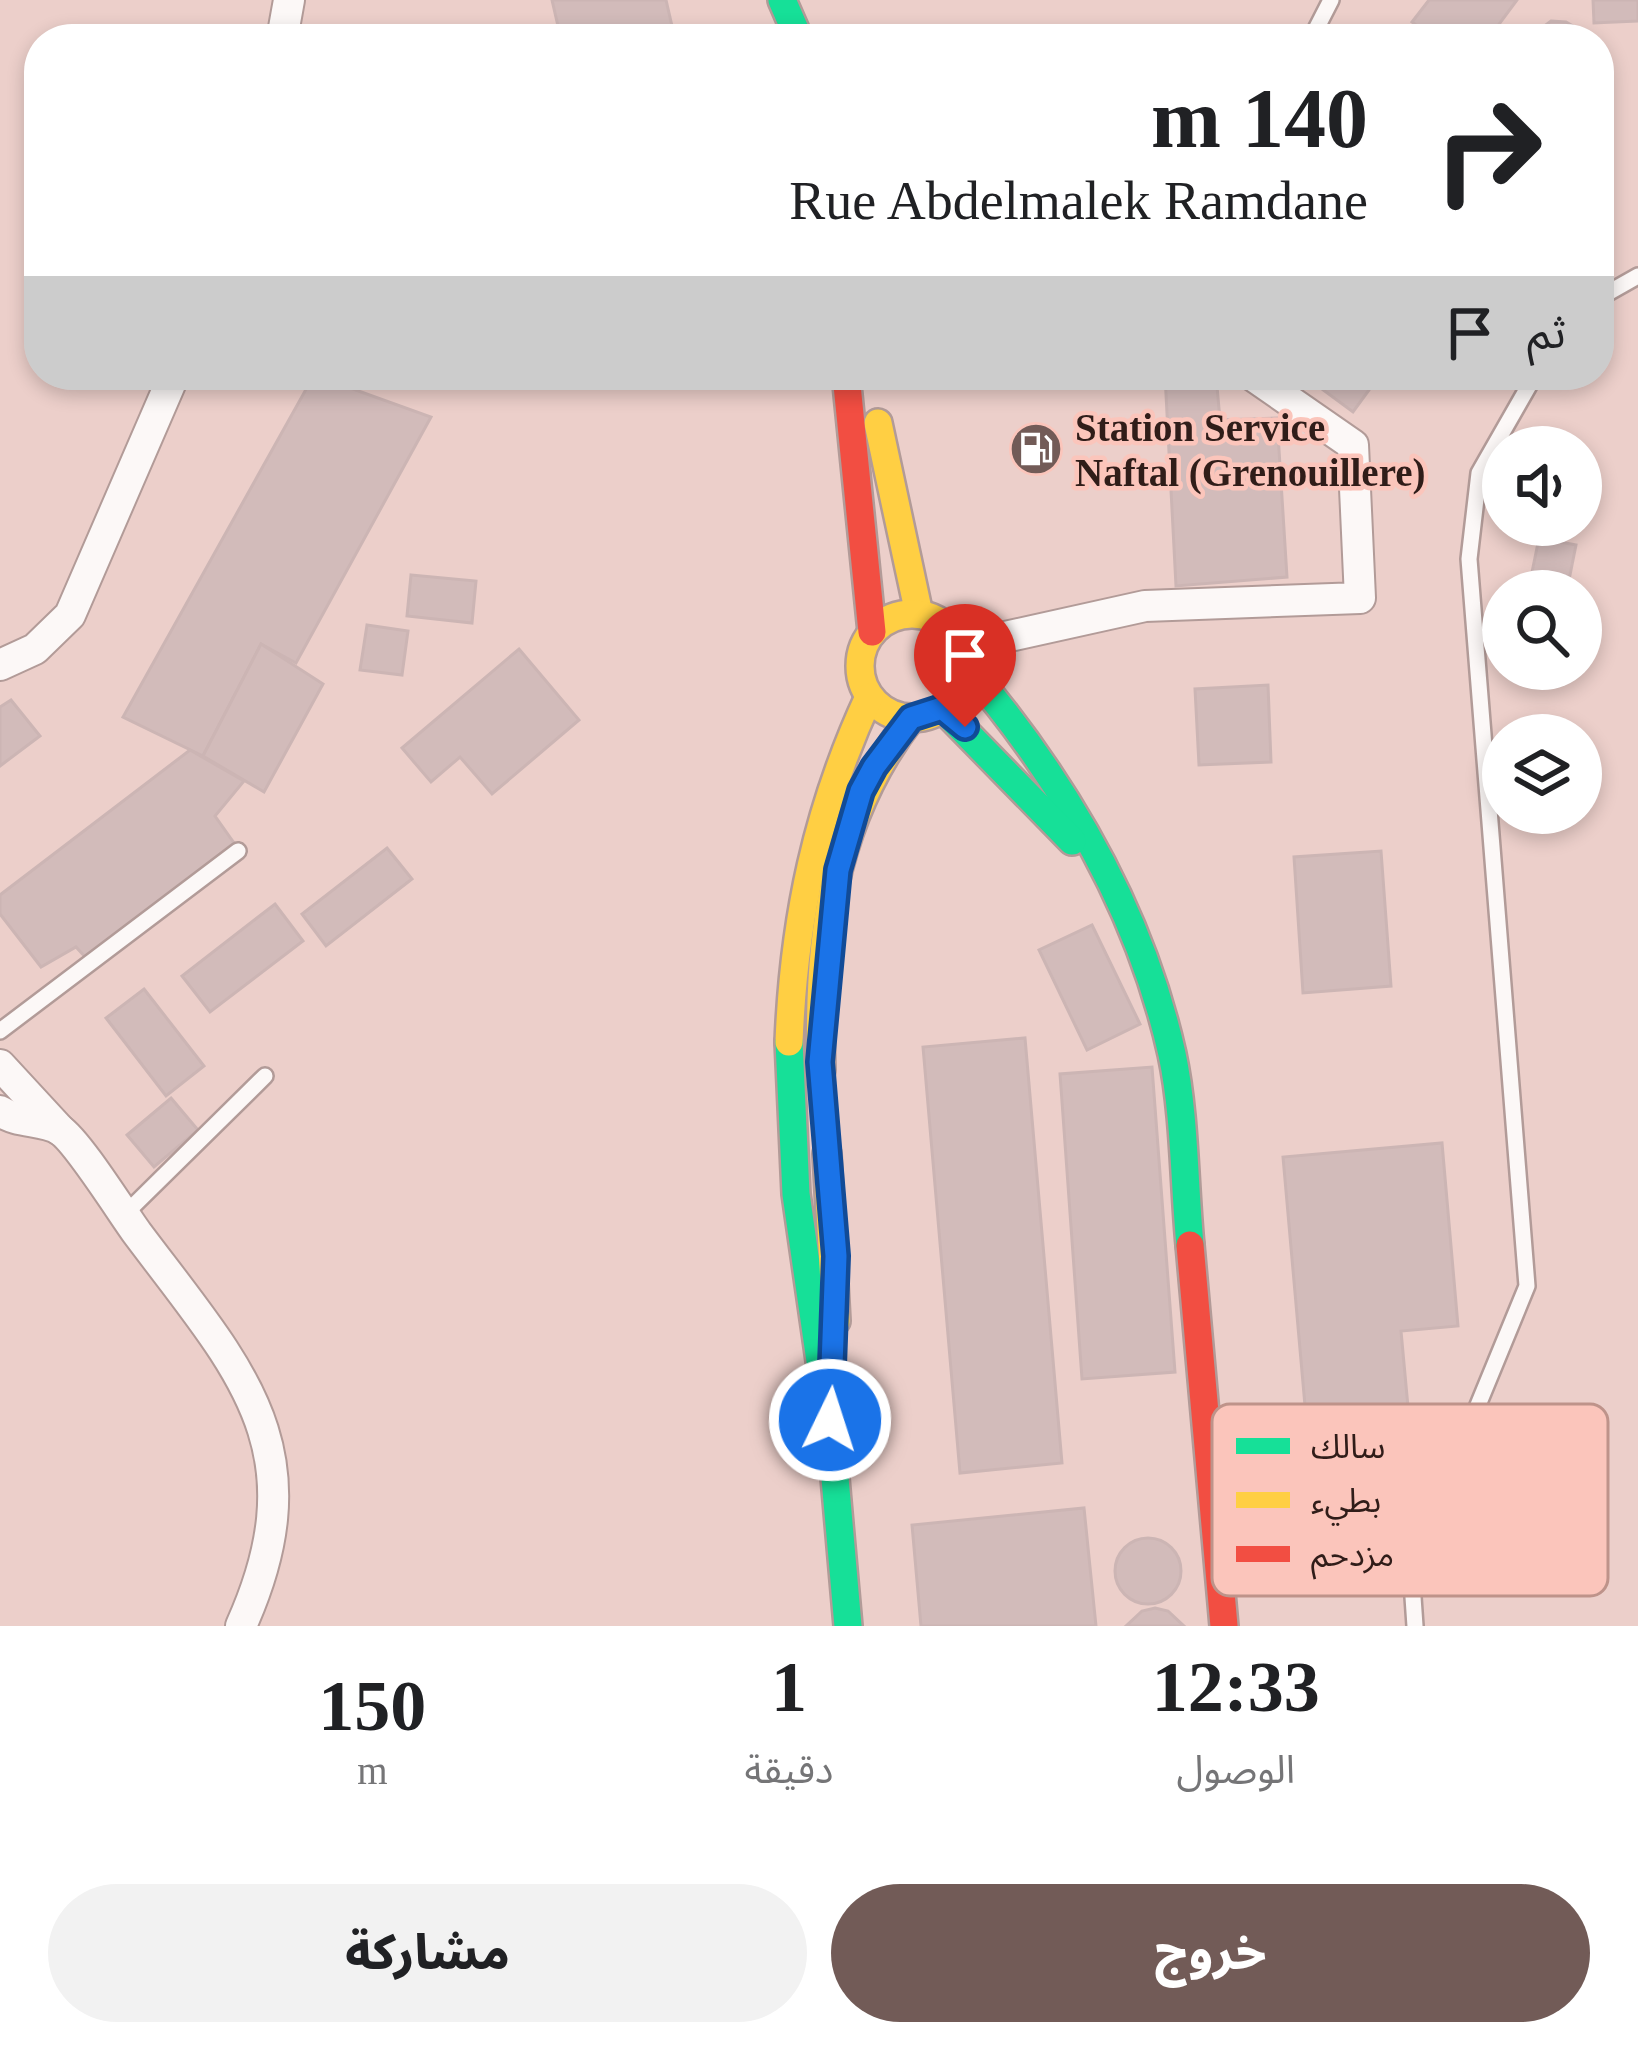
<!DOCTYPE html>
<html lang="ar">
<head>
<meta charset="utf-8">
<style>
  :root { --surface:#fff; --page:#f2f2f2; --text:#202124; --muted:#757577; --accent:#725b57 }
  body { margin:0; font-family:"Times New Roman","Noto Sans Arabic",serif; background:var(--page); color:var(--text); direction:rtl; height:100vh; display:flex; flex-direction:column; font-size:45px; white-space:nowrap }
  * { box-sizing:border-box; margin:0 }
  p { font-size:39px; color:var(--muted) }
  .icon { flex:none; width:66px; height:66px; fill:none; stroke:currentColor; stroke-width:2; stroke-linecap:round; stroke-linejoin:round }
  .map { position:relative; height:1626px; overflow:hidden; direction:ltr }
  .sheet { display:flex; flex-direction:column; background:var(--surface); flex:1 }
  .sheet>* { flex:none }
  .hud { position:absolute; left:24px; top:24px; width:1590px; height:366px; border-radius:48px; box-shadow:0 6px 18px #0003; direction:rtl; background:#fff; color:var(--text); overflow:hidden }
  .fabs { position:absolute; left:1482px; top:426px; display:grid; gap:24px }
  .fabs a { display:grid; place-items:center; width:120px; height:120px; border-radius:50%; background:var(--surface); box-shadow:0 6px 18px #0003; font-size:60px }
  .pin { position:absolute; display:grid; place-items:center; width:102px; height:102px; color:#fff; margin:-123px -51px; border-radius:50% 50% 50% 0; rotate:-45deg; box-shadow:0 0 12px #0007 }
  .pin .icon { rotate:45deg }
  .me { position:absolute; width:132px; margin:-66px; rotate:4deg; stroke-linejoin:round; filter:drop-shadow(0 0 9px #0008) }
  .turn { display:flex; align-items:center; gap:42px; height:252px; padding:0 48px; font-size:54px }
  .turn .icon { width:156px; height:156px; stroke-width:2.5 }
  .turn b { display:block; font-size:84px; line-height:102px }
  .then { display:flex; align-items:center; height:114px; padding:0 48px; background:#0003; gap:24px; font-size:45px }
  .eta { display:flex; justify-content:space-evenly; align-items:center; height:204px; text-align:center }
  .eta b { font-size:72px; font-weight:800; line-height:84px }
  .primary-button { display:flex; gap:24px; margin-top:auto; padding:24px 48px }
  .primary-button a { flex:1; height:138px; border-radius:72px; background:var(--accent); color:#fff; font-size:48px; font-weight:800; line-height:138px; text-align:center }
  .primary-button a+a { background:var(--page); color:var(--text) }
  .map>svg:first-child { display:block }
  .building { fill:#d2bbba; stroke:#ccb5b4; stroke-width:3 }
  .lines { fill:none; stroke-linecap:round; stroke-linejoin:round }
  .lane-casing { stroke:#b29b98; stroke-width:20 }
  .street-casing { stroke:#b29b98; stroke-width:34 }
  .fast-casing { stroke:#b29b98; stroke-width:32 }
  .slow-casing { stroke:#b29b98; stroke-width:32 }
  .jam-casing { stroke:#b29b98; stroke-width:32 }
  .lane { stroke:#fcf8f7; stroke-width:15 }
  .street { stroke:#fcf8f7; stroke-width:30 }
  .fast { stroke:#16e098; stroke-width:27 }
  .slow { stroke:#ffcf43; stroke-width:27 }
  .jam { stroke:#f24e42; stroke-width:27 }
  .route-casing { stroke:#114b97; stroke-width:30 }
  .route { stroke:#1a73e8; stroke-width:21 }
  .labels { text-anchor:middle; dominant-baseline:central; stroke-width:9; stroke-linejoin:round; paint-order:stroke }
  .poi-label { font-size:39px; font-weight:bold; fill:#301d19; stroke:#fbc5bb; text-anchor:start }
  .key { fill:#fbc5bb; stroke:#be938a; stroke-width:3 }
  .key-label { font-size:33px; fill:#301d19 }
</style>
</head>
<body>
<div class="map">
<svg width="1638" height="1626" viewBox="0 0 1638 1626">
  <rect width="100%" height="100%" fill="#eccfca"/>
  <g class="building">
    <path d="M552 0H666L675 39H561Z"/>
    <path d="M1429 0H1517L1488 39H1435L1412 22Z"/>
    <path d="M1593 0H1638V21L1594 23Z"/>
    <path d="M1551 21 1566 22 1595 39H1527Z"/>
    <path d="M1210 26 1211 39H1077Z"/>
    <path d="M314 375 431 417 296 663 261 644 203 756 123 717Z"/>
    <path d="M1165 375H1216L1220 420 1277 418 1287 577 1176 586Z"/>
    <path d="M1303 375H1380L1353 412Z"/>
    <path d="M1539 538 1576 545 1568 585 1531 577Z"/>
    <path d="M411 575 476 581 472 623 407 616Z"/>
    <path d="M367 625 408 631 402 675 360 670Z"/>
    <path d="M261 644 323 684 264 792 203 756Z"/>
    <path d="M519 649 579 720 492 794 460 757 431 782 402 748Z"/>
    <path d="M1268 685 1271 762 1199 765 1195 689Z"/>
    <path d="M11 700 40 736 0 766V707Z"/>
    <path d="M190 750 244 781 215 816 234 843 87 959 76 947 41 967 0 914V895Z"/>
    <path d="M387 848 412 879 326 946 302 914Z"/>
    <path d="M1381 851 1391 986 1303 993 1294 857Z"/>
    <path d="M275 904 303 941 210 1012 182 976Z"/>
    <path d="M1092 925 1140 1024 1087 1050 1039 950Z"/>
    <path d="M144 989 204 1066 166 1096 106 1018Z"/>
    <path d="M1025 1038 1062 1463 960 1473 923 1047Z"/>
    <path d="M1152 1067 1175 1372 1082 1379 1060 1074Z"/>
    <path d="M171 1098 198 1130 154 1167 127 1135Z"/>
    <path d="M1442 1143 1458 1326 1401 1331 1408 1407 1306 1417 1283 1157Z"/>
    <path d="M1084 1508 1096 1626H921L912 1525Z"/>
    <circle cx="1148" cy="1571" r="33"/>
    <path d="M1155 1608 1168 1611 1184 1626H1126L1142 1611Z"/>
  </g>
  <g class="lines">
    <g class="lane-casing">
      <g id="lane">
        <path d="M1311 39 1331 0"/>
        <path d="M1599 298 1638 276"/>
        <path d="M0 1031 238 851"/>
        <path d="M124 1215 265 1076"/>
        <path d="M1415 1626 1411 1568 1527 1286 1469 559 1479 473 1535 375"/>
      </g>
    </g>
    <g class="street-casing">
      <g id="street">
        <path d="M282 39 289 0"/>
        <path d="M960 647 1145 606 1360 598 1353 445 1252 375"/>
        <path d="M0 665 35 649 70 615 174 375"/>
        <path d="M0 1065 60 1130"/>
        <path d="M0 1111C18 1124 43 1119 60 1130 78 1142 121 1211 137 1233 239 1369 321 1448 241 1626"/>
      </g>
    </g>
    <g class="fast-casing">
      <g id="fast">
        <path d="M782 0 799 39"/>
        <path d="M964 663C1062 777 1139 906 1172 1054 1185 1115 1184 1183 1190 1245"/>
        <path d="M942 708 1072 841"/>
        <path d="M789 1042 796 1194 832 1444 848 1626"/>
      </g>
    </g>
    <g class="slow-casing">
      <g id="slow">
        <path d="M878 423 919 614"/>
        <circle cx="912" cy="666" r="52"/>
        <path d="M789 1042C794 918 817 809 869 697"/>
        <path d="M821 1070C817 943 831 821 911 718"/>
        <path d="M827 1154 836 1321"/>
      </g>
    </g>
    <g class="jam-casing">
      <g id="jam">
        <path d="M846 375 872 632"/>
        <path d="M1190 1245 1224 1626"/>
      </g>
    </g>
    <use href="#lane" class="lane"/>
    <use href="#street" class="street"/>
    <use href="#fast" class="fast"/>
    <use href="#slow" class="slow"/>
    <use href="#jam" class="jam"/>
  </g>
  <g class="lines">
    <g class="route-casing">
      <path id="route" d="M830 1420 836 1256 820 1062 838 870 861 791 874 767 911 718 942 708 965 727"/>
    </g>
    <use href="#route" class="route"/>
  </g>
  <defs>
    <g id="fuel-disc" transform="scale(2.7)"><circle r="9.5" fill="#725b57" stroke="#fbc5bb"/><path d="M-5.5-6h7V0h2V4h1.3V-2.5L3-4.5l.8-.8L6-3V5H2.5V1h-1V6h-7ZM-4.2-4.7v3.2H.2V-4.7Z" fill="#fff"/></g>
  </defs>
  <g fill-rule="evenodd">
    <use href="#fuel-disc" x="1036" y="449"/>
  </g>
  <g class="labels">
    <g class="poi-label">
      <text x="1075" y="427">Station Service<tspan x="1075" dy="45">Naftal (Grenouillere)</tspan></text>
    </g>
  </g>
  <rect x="1212" y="1404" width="396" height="192" rx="18" class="key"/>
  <rect x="1236" y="1438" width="54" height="16" fill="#16e098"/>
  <rect x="1236" y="1492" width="54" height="16" fill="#ffcf43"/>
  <rect x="1236" y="1546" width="54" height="16" fill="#f24e42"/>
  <g class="key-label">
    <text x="1311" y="1458">سالك</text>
    <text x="1311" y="1512">بطيء</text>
    <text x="1311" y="1566">مزدحم</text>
  </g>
</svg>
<div class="fabs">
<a><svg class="icon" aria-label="sound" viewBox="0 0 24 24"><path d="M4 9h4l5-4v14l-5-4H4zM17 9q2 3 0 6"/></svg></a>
<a><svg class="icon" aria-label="search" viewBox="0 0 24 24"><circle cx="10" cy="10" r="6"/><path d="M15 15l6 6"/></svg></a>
<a><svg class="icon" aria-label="layers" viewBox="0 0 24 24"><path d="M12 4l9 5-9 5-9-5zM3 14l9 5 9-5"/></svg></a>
</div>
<div class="pin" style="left:965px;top:727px;background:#d93025"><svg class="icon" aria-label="arrive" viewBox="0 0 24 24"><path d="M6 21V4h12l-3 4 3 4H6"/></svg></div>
<svg class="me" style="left:830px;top:1420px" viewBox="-20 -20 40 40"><circle r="17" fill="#1a73e8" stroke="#fff" stroke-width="3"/><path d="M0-11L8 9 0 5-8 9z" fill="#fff"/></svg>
<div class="hud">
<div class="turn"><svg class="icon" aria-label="right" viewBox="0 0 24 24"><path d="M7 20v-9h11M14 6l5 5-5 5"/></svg><div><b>140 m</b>Rue Abdelmalek Ramdane</div></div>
<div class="then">ثم<svg class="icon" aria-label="arrive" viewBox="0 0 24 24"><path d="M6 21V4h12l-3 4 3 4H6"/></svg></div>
</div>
</div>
<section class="sheet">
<div class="eta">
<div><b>12:33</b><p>الوصول</p></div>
<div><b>1</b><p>دقيقة</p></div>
<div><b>150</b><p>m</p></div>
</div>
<div class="primary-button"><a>خروج</a><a>مشاركة</a></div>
</section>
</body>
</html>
